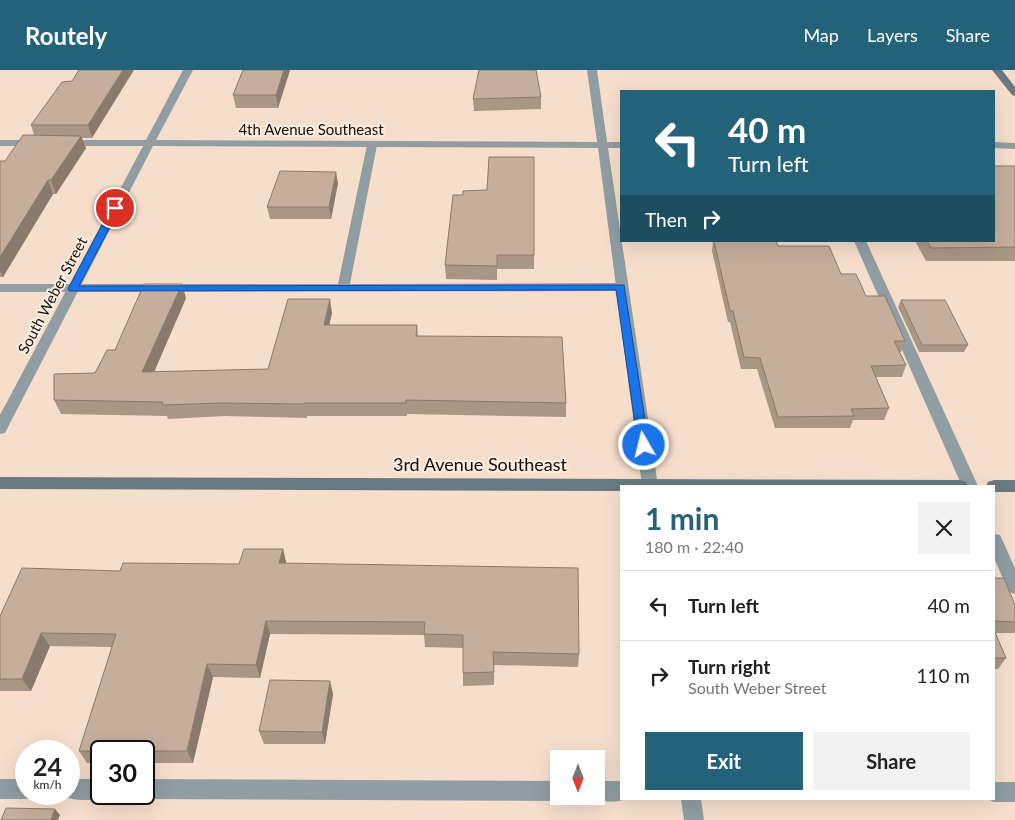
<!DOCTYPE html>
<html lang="en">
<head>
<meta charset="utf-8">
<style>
  :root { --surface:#fff; --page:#f2f2f2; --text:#202124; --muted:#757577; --line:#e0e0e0; --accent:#236278 }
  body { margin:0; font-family:Lato,sans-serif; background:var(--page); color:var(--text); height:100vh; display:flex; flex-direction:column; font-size:19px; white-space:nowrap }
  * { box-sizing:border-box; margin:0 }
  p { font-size:16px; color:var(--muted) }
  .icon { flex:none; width:28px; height:28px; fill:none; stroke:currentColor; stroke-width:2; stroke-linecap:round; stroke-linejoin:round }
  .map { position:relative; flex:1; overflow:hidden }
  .side { position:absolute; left:620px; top:415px; width:375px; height:315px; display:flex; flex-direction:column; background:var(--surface); border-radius:0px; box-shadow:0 5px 20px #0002 }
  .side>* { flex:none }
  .banner { position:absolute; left:620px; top:20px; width:375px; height:152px; border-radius:0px; box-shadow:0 5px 20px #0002; background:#236278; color:#fff; overflow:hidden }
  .needle { width:32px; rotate:180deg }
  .fabs { position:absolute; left:550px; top:680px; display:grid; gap:10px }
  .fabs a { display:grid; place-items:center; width:55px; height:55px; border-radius:0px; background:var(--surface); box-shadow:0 5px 20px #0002; font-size:25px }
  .speed { position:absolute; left:15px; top:670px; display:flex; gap:10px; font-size:25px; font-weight:700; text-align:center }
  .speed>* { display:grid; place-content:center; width:65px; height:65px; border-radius:50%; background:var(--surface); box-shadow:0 5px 20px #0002; line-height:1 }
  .speed small { font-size:12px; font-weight:400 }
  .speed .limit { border:2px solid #111; border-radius:8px; background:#fff; color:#111 }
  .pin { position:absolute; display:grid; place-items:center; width:42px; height:42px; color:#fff; margin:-21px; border:2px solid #fff; border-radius:50%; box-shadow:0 1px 5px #0007 }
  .me { position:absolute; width:55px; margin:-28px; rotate:352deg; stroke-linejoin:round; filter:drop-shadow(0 0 4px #0008) }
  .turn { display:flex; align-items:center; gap:18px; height:105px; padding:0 25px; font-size:22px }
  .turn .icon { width:65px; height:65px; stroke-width:2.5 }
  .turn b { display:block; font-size:35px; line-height:42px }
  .then { display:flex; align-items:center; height:48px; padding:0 25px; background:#0003; gap:10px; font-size:19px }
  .round { display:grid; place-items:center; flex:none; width:52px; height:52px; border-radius:0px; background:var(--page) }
  .headline { display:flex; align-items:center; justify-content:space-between; height:85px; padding:0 25px }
  h1 { font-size:30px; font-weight:700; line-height:38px; color:var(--accent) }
  .action { display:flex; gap:10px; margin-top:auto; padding:10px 25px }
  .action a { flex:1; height:58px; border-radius:0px; background:var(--accent); color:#fff; font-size:20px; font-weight:700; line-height:58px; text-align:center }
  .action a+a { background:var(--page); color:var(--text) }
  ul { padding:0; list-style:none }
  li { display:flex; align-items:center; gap:15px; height:70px; padding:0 25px; border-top:1px solid var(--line) }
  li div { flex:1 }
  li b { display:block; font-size:19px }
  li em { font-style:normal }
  header { display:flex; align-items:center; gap:30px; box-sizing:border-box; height:70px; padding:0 25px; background:var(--accent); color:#fff }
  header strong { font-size:24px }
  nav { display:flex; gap:28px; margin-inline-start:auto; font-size:18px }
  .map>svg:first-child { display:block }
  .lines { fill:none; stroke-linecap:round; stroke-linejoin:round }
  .lane { fill:#909da2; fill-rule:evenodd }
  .street { fill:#909da2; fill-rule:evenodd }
  .secondary { fill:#677a82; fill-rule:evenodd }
  .wall { fill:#a99685 }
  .shaded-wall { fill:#8a7a6c }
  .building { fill:#c5ae9b; stroke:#8a7a6c }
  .route { fill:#1a73e8; stroke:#114b97 }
  .labels { text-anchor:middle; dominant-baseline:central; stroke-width:4; stroke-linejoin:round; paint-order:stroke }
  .far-street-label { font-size:15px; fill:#140c06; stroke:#fdeee2 }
  .street-label { font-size:18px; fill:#140c06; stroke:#fdeee2 }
</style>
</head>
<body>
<header>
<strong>Routely</strong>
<nav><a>Map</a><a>Layers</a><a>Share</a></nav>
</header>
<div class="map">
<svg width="1015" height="750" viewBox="0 0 1015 750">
  <rect width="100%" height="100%" fill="#f7decb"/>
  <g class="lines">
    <g class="lane">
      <path d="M372 72 377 75 350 214 621 213 627 217 621 221 0 222V214H338L367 75Z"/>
      <path d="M854 171H866L978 416H962Z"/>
      <path d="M994 464 1000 465 1015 498V524L1009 522 994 488Z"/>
      <path d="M0 709H26V724H34L33 726 26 729H0Z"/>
      <path d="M69 709H101V724H109C101 732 69 732 61 724H69Z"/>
      <path d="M144 709 559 711V726H567L559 731 144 729 136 724H144Z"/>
      <path d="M596 711H621V729H626C616 733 599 732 589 728L588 726H596Z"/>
      <path d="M994 712H1015V732H994L987 729H994Z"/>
    </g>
    <g class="street">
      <path d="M183 0H193L156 70 597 72 587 0H597L607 72H621V78H608L658 416H642L598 78 153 76 7 359 5 363 0 364V345L143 76H64L59 73 64 70H146Z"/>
      <path d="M0 70H36L41 73 36 76H0Z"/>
      <path d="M994 72 1015 73V79L994 78Z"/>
      <path d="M681 729H701L704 750H684Z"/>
    </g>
    <g class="secondary">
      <path d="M992 0H1002L1015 17V26L1012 25Z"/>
      <path d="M0 407 960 410 966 412 968 416H621V421L0 419Z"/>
      <path d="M994 410H1015V422H994V416H986L988 412Z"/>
    </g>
  </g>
  <g class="wall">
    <path d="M79 0 92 68H82L86 78 56 124H53L3 207H0V91H5L34 65 31 55 72 11Z"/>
    <path d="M243 0H290L278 38H236L233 25Z"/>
    <path d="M541 27V39L474 41 473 29Z"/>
    <path d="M1015 96V191H926L915 171H994Z"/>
    <path d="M338 113 331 149H270L267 137Z"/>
    <path d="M453 125 534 185V199H497V210L446 209 445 195Z"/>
    <path d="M713 171H776L778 176 841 204 866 226 905 271 901 282H900L906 295 902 307H876L889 338 884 350H853L850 358H775L757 299H741L730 252H728L712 181Z"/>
    <path d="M186 228 154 302 268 299 332 243 329 255H417L418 266 566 333V347L407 344V346H307V348L225 346 168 349 167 346 61 344 54 330 95 303 115 280Z"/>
    <path d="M901 230 968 275 964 282H919L898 237Z"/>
    <path d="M283 479 286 493 579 584 578 597 494 595V615L463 616V578L425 577 424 565 270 564 260 608 213 607 193 693H144V681H101V693H87L79 681 112 577 50 576 31 621H0V546L120 501 239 494Z"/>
    <path d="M994 508 1015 535V562L1014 563H995L1006 588 998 599H994Z"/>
    <path d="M333 624 325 674H264L259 661Z"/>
  </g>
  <g class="shaded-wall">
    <path d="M123 0H134L92 68 88 55Z"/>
    <path d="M284 0H290L278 38 276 25Z"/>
    <path d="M81 66 86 78 56 124 51 110Z"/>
    <path d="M336 102 338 113 331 149 329 137Z"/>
    <path d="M48 110 53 124 3 207 0 201V187Z"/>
    <path d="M182 214 186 228 148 316 142 302Z"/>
    <path d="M330 229 332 243 326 269 324 255Z"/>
    <path d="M283 479 286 492 283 506 279 493Z"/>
    <path d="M266 551 270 564 260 608 256 595Z"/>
    <path d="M41 563 50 576 31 621 22 609Z"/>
    <path d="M207 594 213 607 193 693 187 681Z"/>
    <path d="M330 611 333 624 325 674 322 662Z"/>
    <path d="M55 739 60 745 58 750H51Z"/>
  </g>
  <g class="building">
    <path d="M79 0H123L88 55H31L62 12 72 11Z"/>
    <path d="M243 0H284L276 25H233Z"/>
    <path d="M479 0H536L541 27 473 29Z"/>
    <path d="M23 65 81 66 51 110H48L0 187V91H5Z"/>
    <path d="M489 87H534V185H497V196L445 195 453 125H463V121L487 120Z"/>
    <path d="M994 96H1015V177L931 178 927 171H994Z"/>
    <path d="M280 101 336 102 329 137H267Z"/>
    <path d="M714 171H776L778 176H829L841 204H856L866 226H885L905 271H894L906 295 871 296 889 338 851 339 854 346 778 347 760 288 744 287 733 241H730Z"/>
    <path d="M144 214H182L142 302 268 299 288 229H330L324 255H417L416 266 562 267 566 333 406 330V333H304V334L221 333 162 335 163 332 54 330V304L95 303 107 280H115Z"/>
    <path d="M901 230H945L968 275H922Z"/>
    <path d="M244 479H283L279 493 578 498 579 584 493 582 494 602 463 603V565L424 564 425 552 266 551 256 595 207 594 187 681H79L116 564 41 563 22 609H0V546L22 498 120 501 123 493 239 494Z"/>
    <path d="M994 508H1004L1015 535V552L994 551Z"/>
    <path d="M994 560 1006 588H994Z"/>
    <path d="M270 610 330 611 322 662 259 661Z"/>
    <path d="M6 738 55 739 51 750H1Z"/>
  </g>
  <path class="route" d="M115 135 120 138 79 216 624 215 649 375 644 379 638 375 616 220 69 221 68 219 111 138Z"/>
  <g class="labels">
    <g class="far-street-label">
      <text x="311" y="59">4th Avenue Southeast</text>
      <text transform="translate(52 225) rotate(-62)">South Weber Street</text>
    </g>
    <g class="street-label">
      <text x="480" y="394">3rd Avenue Southeast</text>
    </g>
  </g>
</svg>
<div class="fabs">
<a><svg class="needle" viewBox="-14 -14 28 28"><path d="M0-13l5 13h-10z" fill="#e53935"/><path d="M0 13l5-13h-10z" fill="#757577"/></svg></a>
</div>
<div class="speed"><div>24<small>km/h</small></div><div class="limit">30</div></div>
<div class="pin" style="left:115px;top:138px;background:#d93025"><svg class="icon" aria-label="arrive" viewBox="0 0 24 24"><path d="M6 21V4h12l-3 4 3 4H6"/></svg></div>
<svg class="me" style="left:644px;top:375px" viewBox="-20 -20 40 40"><circle r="17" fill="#1a73e8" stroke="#fff" stroke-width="3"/><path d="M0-11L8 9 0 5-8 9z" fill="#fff"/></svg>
<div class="banner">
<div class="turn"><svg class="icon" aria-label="left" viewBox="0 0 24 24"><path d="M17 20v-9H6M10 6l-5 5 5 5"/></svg><div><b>40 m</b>Turn left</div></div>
<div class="then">Then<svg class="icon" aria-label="right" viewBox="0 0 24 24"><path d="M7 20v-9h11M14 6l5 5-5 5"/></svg></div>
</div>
<section class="side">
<div class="headline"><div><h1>1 min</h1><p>180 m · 22:40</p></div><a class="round"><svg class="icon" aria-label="close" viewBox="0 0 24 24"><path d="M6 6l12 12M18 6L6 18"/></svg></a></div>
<ul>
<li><svg class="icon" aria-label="left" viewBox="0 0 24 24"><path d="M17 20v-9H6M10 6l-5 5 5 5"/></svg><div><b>Turn left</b></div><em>40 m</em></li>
<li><svg class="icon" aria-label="right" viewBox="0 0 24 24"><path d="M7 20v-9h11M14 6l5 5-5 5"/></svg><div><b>Turn right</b><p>South Weber Street</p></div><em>110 m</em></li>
</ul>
<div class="action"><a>Exit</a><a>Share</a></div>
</section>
</div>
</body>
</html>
